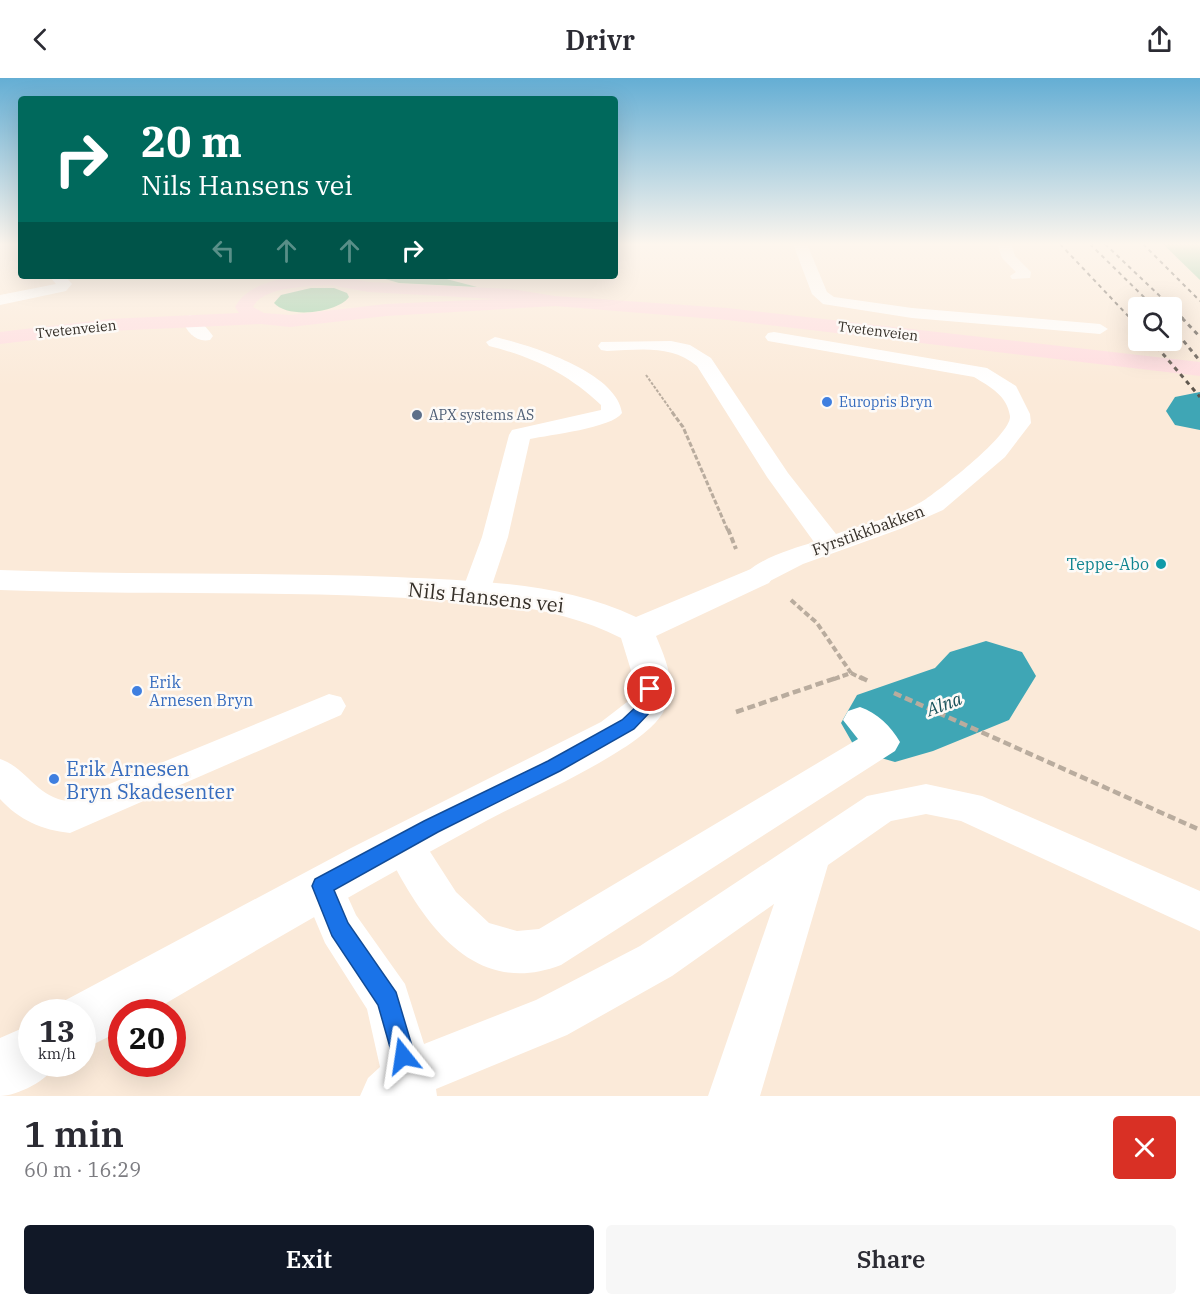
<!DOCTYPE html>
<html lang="en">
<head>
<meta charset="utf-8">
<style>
  :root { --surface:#fff; --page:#f7f7f7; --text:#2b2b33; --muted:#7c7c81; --accent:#111827 }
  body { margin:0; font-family:"IBM Plex Serif",serif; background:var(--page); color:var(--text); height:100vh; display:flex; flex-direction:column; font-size:22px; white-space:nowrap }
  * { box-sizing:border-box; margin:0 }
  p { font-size:20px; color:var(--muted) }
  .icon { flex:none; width:33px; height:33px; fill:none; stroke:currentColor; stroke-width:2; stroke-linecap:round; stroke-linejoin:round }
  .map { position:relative; height:1018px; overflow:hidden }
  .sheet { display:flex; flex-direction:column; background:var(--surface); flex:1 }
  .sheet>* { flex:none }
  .guide { position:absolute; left:18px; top:18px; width:600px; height:183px; border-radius:6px; box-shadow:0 6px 24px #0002; background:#00695c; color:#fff; overflow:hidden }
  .buttons { position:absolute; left:1128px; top:219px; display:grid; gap:12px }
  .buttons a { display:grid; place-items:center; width:54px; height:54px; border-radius:6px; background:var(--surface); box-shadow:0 6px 24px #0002; font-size:30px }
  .speed { position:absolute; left:18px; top:921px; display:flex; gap:12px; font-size:30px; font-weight:700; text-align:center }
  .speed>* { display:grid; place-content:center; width:78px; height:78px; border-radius:50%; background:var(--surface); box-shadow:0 6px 24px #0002; line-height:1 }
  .speed small { font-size:15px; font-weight:400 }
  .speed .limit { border:9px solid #d22; background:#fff; color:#111 }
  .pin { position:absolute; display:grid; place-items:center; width:51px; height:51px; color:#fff; margin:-26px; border:3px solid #fff; border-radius:50%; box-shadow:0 2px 6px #0007 }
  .me { position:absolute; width:66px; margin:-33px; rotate:345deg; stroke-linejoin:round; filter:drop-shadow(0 0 4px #0008) }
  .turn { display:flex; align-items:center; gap:21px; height:126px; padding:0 24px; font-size:27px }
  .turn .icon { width:78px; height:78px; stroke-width:2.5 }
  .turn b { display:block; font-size:42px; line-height:51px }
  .lanes { display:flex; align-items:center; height:57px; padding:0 24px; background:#0003; justify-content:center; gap:30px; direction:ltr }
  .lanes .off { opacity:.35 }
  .round { display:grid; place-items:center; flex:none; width:63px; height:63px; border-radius:6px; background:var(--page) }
  .headline { display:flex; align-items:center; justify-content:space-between; height:102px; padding:0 24px }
  h1 { font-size:36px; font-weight:600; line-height:45px }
  .primary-button { display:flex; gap:12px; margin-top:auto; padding:12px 24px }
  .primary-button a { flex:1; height:69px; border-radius:6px; background:var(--accent); color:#fff; font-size:24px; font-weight:600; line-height:69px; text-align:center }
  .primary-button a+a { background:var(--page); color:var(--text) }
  header { display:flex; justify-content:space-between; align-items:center; height:78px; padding:0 24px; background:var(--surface); font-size:27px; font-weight:600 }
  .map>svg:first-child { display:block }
  .green { fill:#97cca4 }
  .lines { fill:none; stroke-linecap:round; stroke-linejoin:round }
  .river { fill:#3fa6b5; fill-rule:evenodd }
  .path-far3 { stroke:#b9ac9e; stroke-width:2; stroke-dasharray:3 1.5; stroke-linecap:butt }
  .path-far2 { stroke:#b9ac9e; stroke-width:3; stroke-dasharray:5 2; stroke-linecap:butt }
  .path-far1 { stroke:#b9ac9e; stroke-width:4; stroke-dasharray:6 3; stroke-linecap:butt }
  .path { stroke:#b9ac9e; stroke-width:4.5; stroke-dasharray:8 4; stroke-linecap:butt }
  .lane { fill:#fff; fill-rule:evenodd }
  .street { fill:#fff; fill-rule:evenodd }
  .secondary { fill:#ffdde0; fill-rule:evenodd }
  .rail-far1 { stroke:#5c544b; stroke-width:2; stroke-dasharray:4 4; stroke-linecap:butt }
  .rail { stroke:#5c544b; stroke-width:3; stroke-dasharray:4.5 4.5; stroke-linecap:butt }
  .route { fill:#1a73e8; stroke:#114b97; stroke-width:1.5 }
  .shop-dot { fill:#3f7fe0; stroke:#fdfaf7; stroke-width:2 }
  .service-dot { fill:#5c6f8a; stroke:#fdfaf7; stroke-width:2 }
  .culture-dot { fill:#0f9aa8; stroke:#fdfaf7; stroke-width:2 }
  .labels { text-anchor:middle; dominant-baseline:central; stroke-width:5; stroke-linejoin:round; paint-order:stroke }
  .far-street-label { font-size:14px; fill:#352f28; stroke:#fdfaf7 }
  .far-shop-label { font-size:14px; fill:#366cbe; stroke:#fdfaf7; text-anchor:start }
  .far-service-label { font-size:14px; fill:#4e5e75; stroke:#fdfaf7; text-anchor:start }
  .street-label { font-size:16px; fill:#352f28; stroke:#fdfaf7 }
  .culture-label { font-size:16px; fill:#0d838f; stroke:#fdfaf7; text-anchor:end }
  .shop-label { font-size:16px; fill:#366cbe; stroke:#fdfaf7; text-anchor:start }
  .water-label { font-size:18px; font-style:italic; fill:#17515a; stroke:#fdfaf7 }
  .near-street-label { font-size:20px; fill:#352f28; stroke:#fdfaf7 }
  .near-shop-label { font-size:20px; fill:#366cbe; stroke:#fdfaf7; text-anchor:start }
</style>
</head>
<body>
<header><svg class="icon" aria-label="back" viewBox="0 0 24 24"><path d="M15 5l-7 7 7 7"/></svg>Drivr<svg class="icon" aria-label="share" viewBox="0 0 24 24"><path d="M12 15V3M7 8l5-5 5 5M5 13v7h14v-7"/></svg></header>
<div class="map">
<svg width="1200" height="1018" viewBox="0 0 1200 1018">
  <rect width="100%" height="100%" fill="#fbead9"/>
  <g class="green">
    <path d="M1163 166H1200V202Z"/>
    <path d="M375 198H435L477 209 399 205Z"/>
    <path d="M311 210H334L347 215 349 219C337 235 288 241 274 225L281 217Z"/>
  </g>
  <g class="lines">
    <g class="river">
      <path d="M1200 314V352L1175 347 1166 333 1175 319Z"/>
      <path d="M986 563 1022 574 1036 598 1009 642 933 673 895 684 857 673 841 645 857 617 935 590 950 574Z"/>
    </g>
    <path class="path-far3" d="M646 297 673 335"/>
    <path class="path-far2" d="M672 334 683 349 728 453"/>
    <g class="path-far1">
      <path d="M728 451 736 471"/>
      <path d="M791 522 817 545 851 595"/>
      <path d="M834 601 851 595 863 601"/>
    </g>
    <g class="path">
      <path d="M860 599 868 603"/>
      <path d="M894 615 1200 752"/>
      <path d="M736 634 839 599"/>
    </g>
    <g class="lane">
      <path d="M793 166H807L827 214 834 219 912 230 1100 246 1108 251 1100 256 912 240 823 226 812 216Z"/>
      <path d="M997 166H1011L1015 178 1031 194 1030 200 1012 201 1010 198 1016 194 1002 180Z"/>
      <path d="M49 198H65L72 206 66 213 0 227V217L56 206Z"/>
      <path d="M190 237C197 239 208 251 213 258L210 262C196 265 187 254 182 242Z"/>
      <path d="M774 254 987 290 1016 308 1030 336 1031 345 1005 379 943 432 900 451 803 486 768 504 758 506 748 504 744 498C756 481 795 470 814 464L767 399 697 288C671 266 639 272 607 273L601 272 598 268 601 264 671 263 690 267 711 280 788 395 836 456C865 446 900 438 926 421 942 410 1012 356 1010 338 1007 317 990 309 974 299L768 263 765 259 768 255Z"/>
      <path d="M495 259C530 267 617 294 622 335 612 350 549 357 530 361L508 459 490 513 486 519 476 522 466 519 462 513 482 459 509 357 512 352 601 332V327C567 295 533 279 489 268L486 264Z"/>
      <path d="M329 616 341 619 346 628 341 637 70 755C42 752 19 742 0 721V681C27 690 37 720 68 723Z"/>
      <path d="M860 629C877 635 891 648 900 664L895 673 561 887C468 923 417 834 382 764L388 752 402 747 416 752 456 814 489 845 517 853 539 851 858 661 843 642 848 633Z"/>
      <path d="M926 706 982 718 1200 813V853L961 743 926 736 891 743 828 787 760 1018H708L774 826 672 898 567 957 436 1011 437 1018H360L368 1000 380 989 367 931 325 865 301 808 307 795 322 789 337 795 356 837 405 906 424 966 536 922 640 868 867 718Z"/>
    </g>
    <g class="street">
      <path d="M758 488 769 491 774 498 769 505 656 558C667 585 680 612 660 639 634 675 529 720 486 743 373 804 262 869 151 934H122V952L82 972V934H58L62 924 351 770 601 644 631 621 633 599 621 560C547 523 467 523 386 519 257 513 129 517 0 512V492C132 497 264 494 396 499 477 503 562 504 636 539Z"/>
      <path d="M32 946V986H56C49 1002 17 1018 0 1018V960Z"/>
    </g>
    <path class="secondary" d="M310 198H337L368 204 511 211 555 218 727 230 1200 284V298L727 242 555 228 386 238 290 249 261 246 109 253 0 266V254L109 241 239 235 235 229C248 204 285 199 310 198ZM331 207 368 214 496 221 386 226 290 237 264 235 253 229C263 208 311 208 331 207Z"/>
    <g class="rail-far1">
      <path d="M1060 166 1131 241"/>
      <path d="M1090 166 1155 230"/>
      <path d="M1105 166 1184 241"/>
      <path d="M1143 166 1200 223"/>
    </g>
    <g class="rail">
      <path d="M1129 240 1138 249"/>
      <path d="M1182 240 1200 259"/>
      <path d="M1172 249 1200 283"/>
      <path d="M1151 262 1200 319"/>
    </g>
  </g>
  <linearGradient id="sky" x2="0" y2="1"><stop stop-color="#64aed4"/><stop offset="0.54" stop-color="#fdf6ee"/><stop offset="1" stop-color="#fdf6ee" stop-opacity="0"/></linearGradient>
  <rect width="1200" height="308" fill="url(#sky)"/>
  <path class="route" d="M650 606 658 611 653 631 634 651 560 693 438 754 334 812 348 845 396 914 415 978 411 987 403 990 395 987 378 927 332 858 312 808 315 801 424 743 548 683 622 642 640 625 644 607Z"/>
  <g class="shop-dot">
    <circle cx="827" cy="324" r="6"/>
    <circle cx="137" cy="613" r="6"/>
    <circle cx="54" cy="701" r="6"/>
  </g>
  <circle class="service-dot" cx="417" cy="337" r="6"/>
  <circle class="culture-dot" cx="1161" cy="486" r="6"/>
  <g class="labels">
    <g class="far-street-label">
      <text transform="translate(76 251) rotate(-6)">Tvetenveien</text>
      <text transform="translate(878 253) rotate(7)">Tvetenveien</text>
    </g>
    <g class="far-shop-label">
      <text x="839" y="324">Europris Bryn</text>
    </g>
    <g class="far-service-label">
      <text x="429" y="337">APX systems AS</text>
    </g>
    <g class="street-label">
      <text transform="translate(868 452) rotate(-20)">Fyrstikkbakken</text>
    </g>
    <g class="culture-label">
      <text x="1149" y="486">Teppe-Abo</text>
    </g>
    <g class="shop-label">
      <text x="149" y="604">Erik<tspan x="149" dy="18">Arnesen Bryn</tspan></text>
    </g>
    <g class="water-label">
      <text transform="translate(944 626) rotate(-21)">Alna</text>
    </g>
    <g class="near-street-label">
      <text transform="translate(486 519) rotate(6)">Nils Hansens vei</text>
    </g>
    <g class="near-shop-label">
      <text x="66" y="690">Erik Arnesen<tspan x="66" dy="23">Bryn Skadesenter</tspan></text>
    </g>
  </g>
</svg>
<div class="buttons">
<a><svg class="icon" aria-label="search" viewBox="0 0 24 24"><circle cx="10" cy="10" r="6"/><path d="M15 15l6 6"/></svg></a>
</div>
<div class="speed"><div>13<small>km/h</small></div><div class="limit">20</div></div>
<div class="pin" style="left:650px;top:611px;background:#d93025"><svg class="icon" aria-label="arrive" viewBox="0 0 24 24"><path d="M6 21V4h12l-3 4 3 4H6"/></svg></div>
<svg class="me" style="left:403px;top:978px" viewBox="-20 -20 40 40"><path d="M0-17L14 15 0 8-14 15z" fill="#1a73e8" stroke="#fff" stroke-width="4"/></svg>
<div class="guide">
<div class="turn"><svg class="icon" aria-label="right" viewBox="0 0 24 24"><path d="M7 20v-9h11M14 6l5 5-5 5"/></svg><div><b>20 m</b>Nils Hansens vei</div></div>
<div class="lanes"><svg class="icon off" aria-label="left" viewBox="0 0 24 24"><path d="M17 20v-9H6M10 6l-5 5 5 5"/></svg><svg class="icon off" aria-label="ahead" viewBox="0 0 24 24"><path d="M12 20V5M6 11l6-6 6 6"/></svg><svg class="icon off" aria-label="ahead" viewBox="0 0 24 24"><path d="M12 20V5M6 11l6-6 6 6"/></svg><svg class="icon" aria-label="right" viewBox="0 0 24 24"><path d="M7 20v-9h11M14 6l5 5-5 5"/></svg></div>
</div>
</div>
<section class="sheet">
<div class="headline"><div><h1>1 min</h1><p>60 m · 16:29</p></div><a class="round" style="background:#d93025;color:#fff"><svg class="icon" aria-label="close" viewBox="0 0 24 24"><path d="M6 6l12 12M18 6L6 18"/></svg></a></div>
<div class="primary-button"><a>Exit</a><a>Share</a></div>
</section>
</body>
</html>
